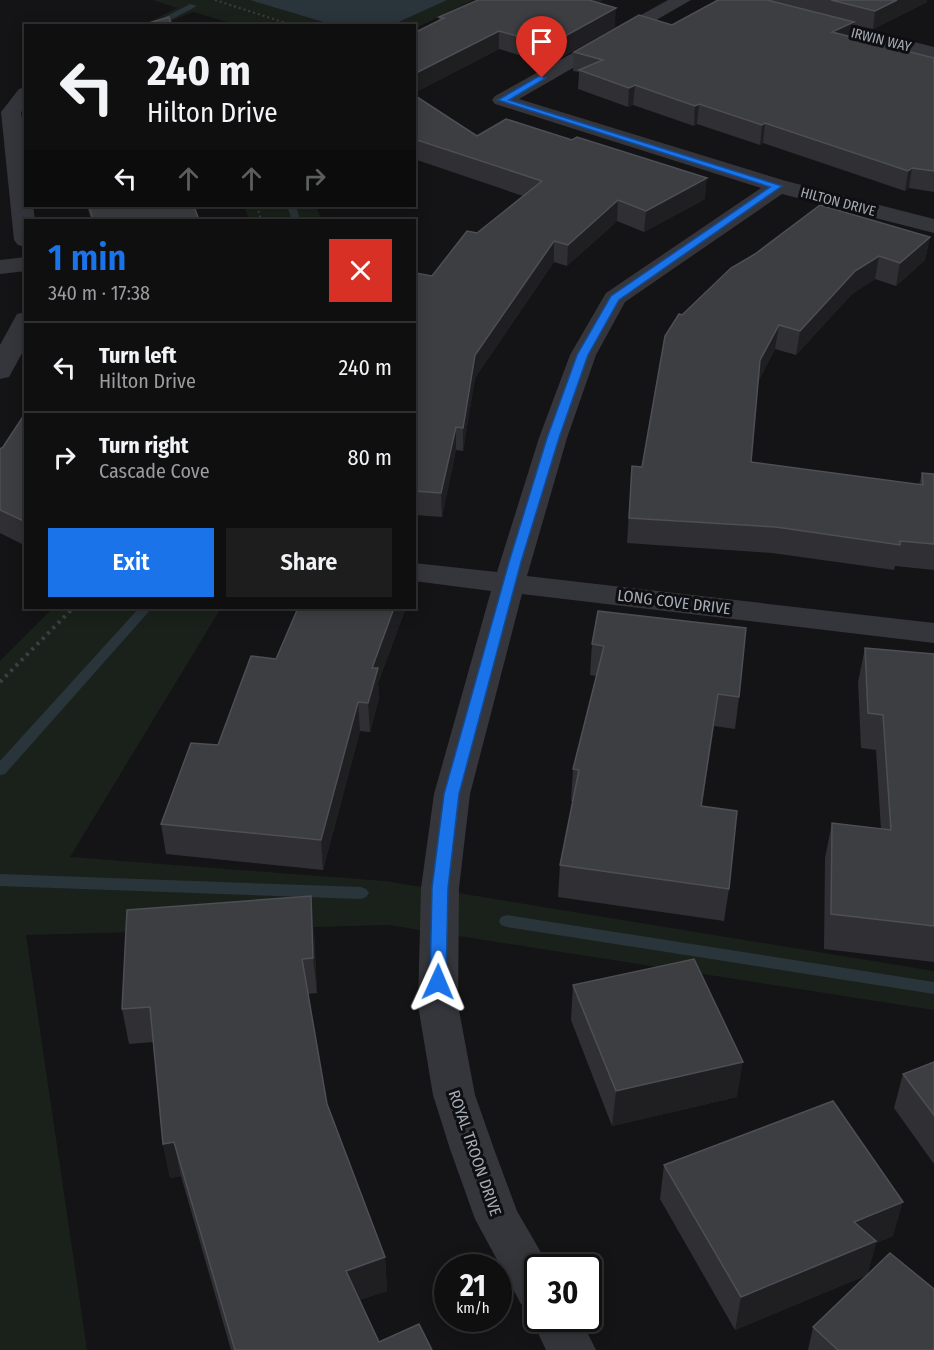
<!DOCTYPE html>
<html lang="en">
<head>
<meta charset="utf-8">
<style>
  :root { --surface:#0f0f10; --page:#1d1d1e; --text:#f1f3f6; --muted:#9b9c9f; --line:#2f2f30; --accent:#1a73e8 }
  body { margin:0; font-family:"Fira Sans Condensed",sans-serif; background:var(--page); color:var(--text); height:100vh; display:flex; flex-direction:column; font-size:22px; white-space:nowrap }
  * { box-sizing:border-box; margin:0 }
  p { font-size:20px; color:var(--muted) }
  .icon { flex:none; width:33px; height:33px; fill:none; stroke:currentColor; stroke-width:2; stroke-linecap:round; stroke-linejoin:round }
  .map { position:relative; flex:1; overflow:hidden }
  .panel { position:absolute; left:24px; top:219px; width:392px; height:390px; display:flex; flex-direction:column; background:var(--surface); border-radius:0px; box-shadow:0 3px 15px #0003,0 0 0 2px var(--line) }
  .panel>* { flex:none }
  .guide { position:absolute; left:24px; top:24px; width:392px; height:183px; border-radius:0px; box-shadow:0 3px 15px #0003,0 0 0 2px var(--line); background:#0f0f10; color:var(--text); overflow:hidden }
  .speed { position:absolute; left:434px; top:1254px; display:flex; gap:12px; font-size:30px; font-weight:700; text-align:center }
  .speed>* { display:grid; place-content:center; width:78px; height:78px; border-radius:50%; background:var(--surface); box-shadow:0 3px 15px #0003,0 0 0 2px var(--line); line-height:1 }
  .speed small { font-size:15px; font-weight:400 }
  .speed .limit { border:3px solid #111; border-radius:9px; background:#fff; color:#111 }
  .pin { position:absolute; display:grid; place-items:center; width:51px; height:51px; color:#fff; margin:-62px -26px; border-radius:50% 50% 50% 0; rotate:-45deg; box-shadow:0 0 6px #0007 }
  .pin .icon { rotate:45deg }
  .me { position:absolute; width:66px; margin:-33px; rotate:1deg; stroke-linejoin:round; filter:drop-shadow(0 0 4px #0008) }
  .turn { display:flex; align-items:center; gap:21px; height:126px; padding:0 24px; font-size:27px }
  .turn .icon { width:78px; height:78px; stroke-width:2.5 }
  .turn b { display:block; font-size:42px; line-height:51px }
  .lanes { display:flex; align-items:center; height:57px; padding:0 24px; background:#0003; justify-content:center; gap:30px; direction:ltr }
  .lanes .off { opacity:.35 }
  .round { display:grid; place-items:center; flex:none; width:63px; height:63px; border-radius:0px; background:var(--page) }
  .headline { display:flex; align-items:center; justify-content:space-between; height:102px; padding:0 24px }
  h1 { font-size:36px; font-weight:600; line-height:45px; color:var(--accent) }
  .action { display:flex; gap:12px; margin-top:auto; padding:12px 24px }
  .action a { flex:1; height:69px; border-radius:0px; background:var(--accent); color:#fff; font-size:24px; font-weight:600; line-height:69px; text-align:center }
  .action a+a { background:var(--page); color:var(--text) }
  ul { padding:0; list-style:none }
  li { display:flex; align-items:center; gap:18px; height:90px; padding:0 24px; border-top:2px solid var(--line) }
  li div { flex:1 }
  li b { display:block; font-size:22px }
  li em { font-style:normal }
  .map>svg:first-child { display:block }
  .green { fill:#1a211a }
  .water { fill:#29353b }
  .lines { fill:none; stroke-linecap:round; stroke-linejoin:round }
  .stream { fill:#29353b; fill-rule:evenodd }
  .path-far1 { stroke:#3b3e43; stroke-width:2; stroke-dasharray:2 3; stroke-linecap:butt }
  .path { stroke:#3b3e43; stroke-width:4; stroke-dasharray:3 4.5; stroke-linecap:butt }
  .minor { fill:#35363c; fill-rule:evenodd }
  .wall { fill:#303034 }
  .shaded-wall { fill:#1f1f22 }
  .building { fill:#3c3e42; stroke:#4d4f55; stroke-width:1.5 }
  .route { fill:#1a73e8; stroke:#114b97; stroke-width:1.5 }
  .labels { text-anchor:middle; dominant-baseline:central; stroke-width:6; stroke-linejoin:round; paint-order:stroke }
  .far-street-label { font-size:14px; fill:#a5acb8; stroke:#0f0f11 }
  .street-label { font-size:16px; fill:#a5acb8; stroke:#0f0f11 }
</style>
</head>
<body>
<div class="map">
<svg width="934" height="1350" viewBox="0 0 934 1350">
  <rect width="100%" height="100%" fill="#141416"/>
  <g class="green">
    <path d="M153 0H473L414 29V26L237 25 193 12 162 25 141 26 177 8Z"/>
    <path d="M244 206H316L322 220H249Z"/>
    <path d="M53 608H221L70 857 385 881 934 971V1010L388 925 26 935 87 1350H0V661Z"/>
  </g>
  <path class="water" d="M250 0H447L392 25 337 26Z"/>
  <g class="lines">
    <g class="stream">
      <path d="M190 4 197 6 159 26H148Z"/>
      <path d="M287 206H296L300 220H292Z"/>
      <path d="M139 608H152L5 774 0 775V761Z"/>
      <path d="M0 874 361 887 366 889 369 893 366 897 361 899 0 886Z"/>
      <path d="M507 915 934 982V994L507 927 501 925 499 921 501 917Z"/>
    </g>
    <g class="path-far1">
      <path d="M215 0 295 26"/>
      <path d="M257 206 261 220"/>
    </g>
    <path class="path" d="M0 682 73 608"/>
    <g class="minor">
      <path d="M668 0H691L519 99 786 181 934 219V233L782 194 625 302 596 355 567 438 527 576 934 623V643L522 594 470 794 459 888 458 1005 475 1095 494 1149 517 1211 550 1268H537V1318H580L596 1350H546L531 1318 534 1309 521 1304 475 1219 450 1149 433 1095 418 1005 421 888 434 794 491 591 414 581V563L497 572 539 438 570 355 603 298 606 293 761 188 495 104 492 100 495 96Z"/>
      <path d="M715 0H746L934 47V59L718 4Z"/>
      <path d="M26 87V107L21 112 26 144V206H33L35 220H26V247L18 245 14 240 1 112 19 89Z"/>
      <path d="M26 257V271L0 274V260Z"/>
      <path d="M26 312V346L9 377 0 379V345L17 314Z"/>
    </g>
  </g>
  <g class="wall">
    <path d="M718 0H927V2L873 29 854 25 852 37 934 58V192L909 188 905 191 763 143 760 145 697 124 694 126 633 105 628 107 578 89 579 72 573 71 574 52 672 25Z"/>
    <path d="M598 3 615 27 549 64 499 49 414 93V33L439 21V17Z"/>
    <path d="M414 95 477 136 705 199 644 232 617 221 567 266 554 262 475 378 463 451 456 450 442 517 414 515V276H432L477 233 523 196 414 159Z"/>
    <path d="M87 206H194L199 220H91Z"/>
    <path d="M930 237 925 260 896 286 875 279 852 294 796 355 775 349 758 382 751 462 919 485 922 473 934 474V570L895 566 894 570 772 553 627 543 632 466 642 467 682 315Z"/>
    <path d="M26 412V546L0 533V449L3 447Z"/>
    <path d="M405 610 378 683 379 698 370 732 360 731 323 870 166 854 161 824 218 745 276 659Z"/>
    <path d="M598 611 739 697 735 729 714 726 702 806 729 889 724 921 558 897 560 865 573 801H571L573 769 596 676 590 675 592 644Z"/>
    <path d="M865 648 934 654V962L824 949 825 858 832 823 881 829 876 750 861 748 858 682Z"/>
    <path d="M314 931 317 993 308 994 327 1104 385 1257 387 1291 359 1300 379 1342 432 1350H231L181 1176 170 1178 163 1144 153 1042 129 1044 122 1009Z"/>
    <path d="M573 985 737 1097 612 1126 571 1020Z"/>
    <path d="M934 1062V1164L894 1108 903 1074Z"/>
    <path d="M664 1165 893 1236 876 1243 867 1275 735 1330 660 1199Z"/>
    <path d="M813 1327 934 1350H808Z"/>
  </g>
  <g class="shaded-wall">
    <path d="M577 0H604L576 15Z"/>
    <path d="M897 0H927V2L873 29 875 11Z"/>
    <path d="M616 8 615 27 549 64V45Z"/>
    <path d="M854 22 851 40 832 32Z"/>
    <path d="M499 31V49L414 93V74Z"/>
    <path d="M635 85 633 105 628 107 629 88Z"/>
    <path d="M699 104 697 124 694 126 695 106Z"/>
    <path d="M765 123 763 143 760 145 762 125Z"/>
    <path d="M912 168 909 188 905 191 908 171Z"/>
    <path d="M707 178 705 199 644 232 646 211Z"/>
    <path d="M618 200 617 221 567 266 568 245Z"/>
    <path d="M930 237 925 260 896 286 900 263Z"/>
    <path d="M554 241V262L475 378 463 451V428L475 355Z"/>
    <path d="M879 256 875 279 852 294 796 355 800 331 855 271Z"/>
    <path d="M779 325 775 349 757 384 760 360Z"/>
    <path d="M456 427V450L442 517 441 493Z"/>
    <path d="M394 608H405V610L378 683 379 698 370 732 368 703 372 668Z"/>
    <path d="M718 694 714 726 697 838 701 806Z"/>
    <path d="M358 702 360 731 323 870 321 840Z"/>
    <path d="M311 896 314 931 317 993 313 958Z"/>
    <path d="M743 1062 737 1097 612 1126 616 1091Z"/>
    <path d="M174 1142 181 1176 170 1178 163 1144Z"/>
    <path d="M903 1202 893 1236 876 1243 867 1275 735 1330 741 1297 854 1222Z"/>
    <path d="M385 1257 387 1291 348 1304 346 1271Z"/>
  </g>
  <g class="building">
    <path d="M478 0H589L616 8 549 45 499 31 414 74V33L444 18 439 17Z"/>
    <path d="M718 0H767L854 22 832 32 934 58V171L912 168 908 171 765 123 762 125 699 104 695 106 635 85 629 88 579 70 603 60 574 52 639 15 672 25Z"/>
    <path d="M831 0H897L875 11Z"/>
    <path d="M169 17 172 26H139Z"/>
    <path d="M414 95 477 136 506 119 572 140 577 137 707 178 646 211 618 200 568 245 554 241 475 355 463 428 456 427 441 493 414 491V276L416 273 432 276 467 231 477 233 542 181 414 139Z"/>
    <path d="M820 205 930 237 900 263 879 256 855 271 800 331 779 325 760 360 751 462 923 485 922 473 934 474V544L900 541V545L776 527 629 518 632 466 642 467 665 336 679 314 682 315 731 268 755 254Z"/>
    <path d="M89 206H194L199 220H93Z"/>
    <path d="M26 412V522L0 510V449L3 447Z"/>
    <path d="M298 608H394L372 668H378L368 703 358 702 321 840 161 824 191 743 218 745 251 656 276 659Z"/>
    <path d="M598 611 746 628 739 697 718 694 701 806 737 811 729 889 560 865 579 770 573 769 604 646 592 644Z"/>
    <path d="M865 648 934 654V926L831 914 832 823 891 830 883 715 868 713Z"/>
    <path d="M311 896 313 958 302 959 327 1104 385 1257 346 1271 379 1342 419 1324 432 1350H235L174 1142 163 1144 150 1007 122 1009 127 910Z"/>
    <path d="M694 959 743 1062 616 1091 573 985Z"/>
    <path d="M934 1062V1115L903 1074Z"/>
    <path d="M833 1101 903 1202 854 1222 876 1241 741 1297 664 1165Z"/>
    <path d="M890 1253 934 1289V1350H838L813 1327Z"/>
  </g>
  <path class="route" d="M539 76 546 78 509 100 782 186 619 300 588 355 559 438 521 562 459 794 448 888 446 982 444 986H432L430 982 432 888 444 794 509 562 547 438 577 355 611 296 770 187 498 100Z"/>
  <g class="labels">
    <g class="far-street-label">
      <text transform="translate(881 40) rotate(14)">IRWIN WAY</text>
      <text transform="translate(838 202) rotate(15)">HILTON DRIVE</text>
    </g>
    <g class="street-label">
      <text transform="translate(674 602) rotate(7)">LONG COVE DRIVE</text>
      <text transform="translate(475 1153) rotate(71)">ROYAL TROON DRIVE</text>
    </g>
  </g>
</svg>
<div class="speed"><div>21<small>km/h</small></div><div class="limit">30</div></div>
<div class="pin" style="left:542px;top:78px;background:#d93025"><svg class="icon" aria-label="arrive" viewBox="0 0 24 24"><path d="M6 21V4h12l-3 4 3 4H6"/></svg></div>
<svg class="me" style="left:438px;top:982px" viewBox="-20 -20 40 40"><path d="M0-17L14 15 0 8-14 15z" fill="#1a73e8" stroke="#fff" stroke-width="4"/></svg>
<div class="guide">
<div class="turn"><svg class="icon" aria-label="left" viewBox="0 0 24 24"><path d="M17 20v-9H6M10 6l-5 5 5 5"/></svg><div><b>240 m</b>Hilton Drive</div></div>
<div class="lanes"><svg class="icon" aria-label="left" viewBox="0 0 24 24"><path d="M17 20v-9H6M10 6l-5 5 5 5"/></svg><svg class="icon off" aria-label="ahead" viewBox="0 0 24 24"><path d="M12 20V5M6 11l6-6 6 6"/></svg><svg class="icon off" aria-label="ahead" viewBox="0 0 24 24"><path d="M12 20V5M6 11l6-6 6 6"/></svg><svg class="icon off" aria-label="right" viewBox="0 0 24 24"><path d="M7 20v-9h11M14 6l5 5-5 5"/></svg></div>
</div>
<section class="panel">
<div class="headline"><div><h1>1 min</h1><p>340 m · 17:38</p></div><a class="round" style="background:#d93025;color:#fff"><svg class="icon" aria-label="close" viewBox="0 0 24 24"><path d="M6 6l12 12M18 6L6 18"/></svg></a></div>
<ul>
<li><svg class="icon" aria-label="left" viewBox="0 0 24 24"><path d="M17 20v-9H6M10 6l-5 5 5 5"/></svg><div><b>Turn left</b><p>Hilton Drive</p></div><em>240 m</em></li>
<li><svg class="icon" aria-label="right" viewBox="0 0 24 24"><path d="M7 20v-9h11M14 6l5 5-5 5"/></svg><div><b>Turn right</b><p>Cascade Cove</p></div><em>80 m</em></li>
</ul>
<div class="action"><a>Exit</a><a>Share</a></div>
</section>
</div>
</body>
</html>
